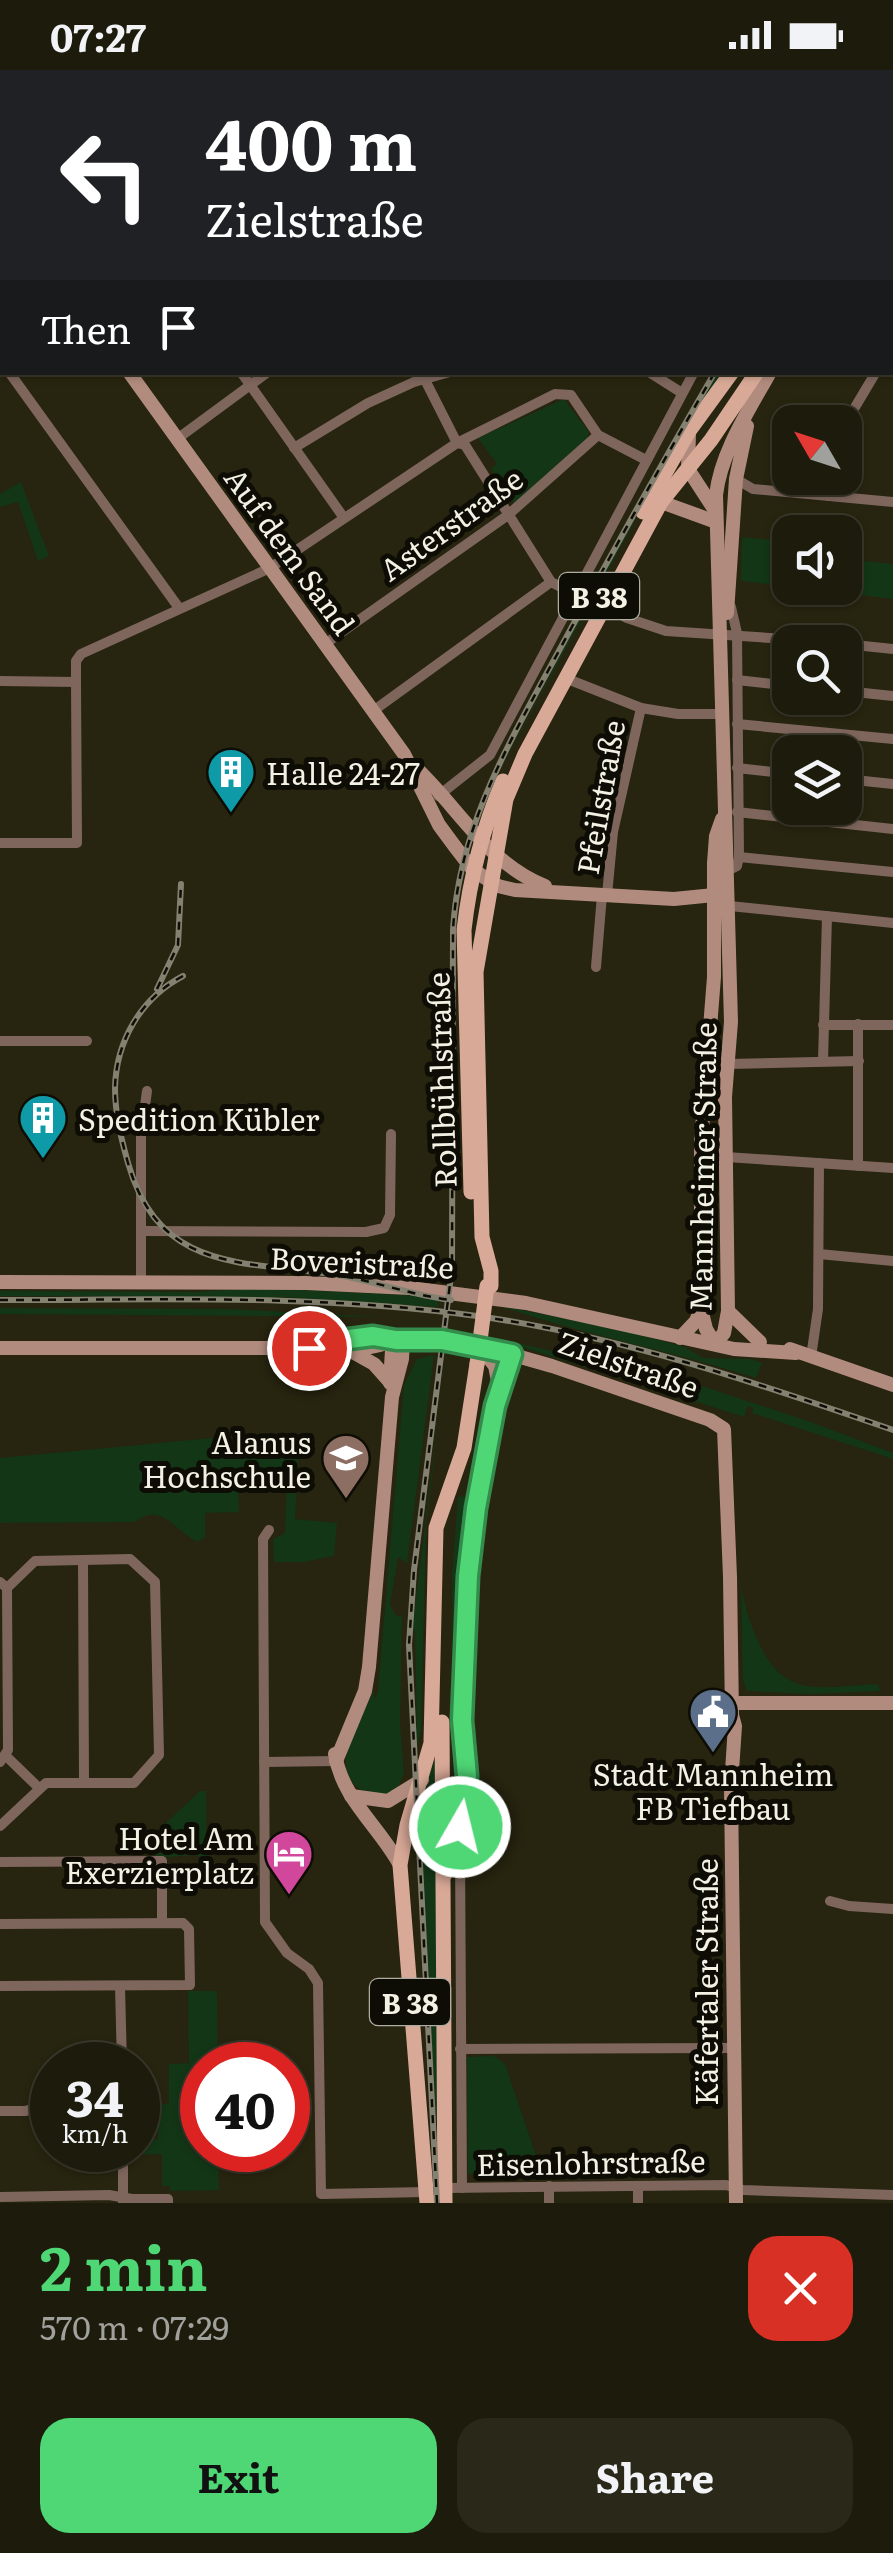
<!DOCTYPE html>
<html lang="en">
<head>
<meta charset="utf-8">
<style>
  :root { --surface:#1d1b0b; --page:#2a2819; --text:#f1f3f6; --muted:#a0a19d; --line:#3b392c; --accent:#4fd675 }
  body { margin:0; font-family:Literata,serif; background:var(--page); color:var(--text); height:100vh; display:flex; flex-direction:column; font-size:38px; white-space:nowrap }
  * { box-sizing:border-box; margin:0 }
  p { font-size:32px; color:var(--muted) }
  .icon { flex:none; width:55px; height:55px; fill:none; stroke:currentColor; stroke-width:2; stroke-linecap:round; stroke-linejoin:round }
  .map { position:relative; height:2133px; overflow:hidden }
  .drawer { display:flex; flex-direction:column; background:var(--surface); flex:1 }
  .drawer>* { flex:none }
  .hud { position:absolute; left:0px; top:0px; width:895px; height:305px; box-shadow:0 2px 8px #0004,0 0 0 2px var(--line); background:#202124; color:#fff; overflow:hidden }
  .needle { width:65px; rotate:309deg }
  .fabs { position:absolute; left:772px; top:335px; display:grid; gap:20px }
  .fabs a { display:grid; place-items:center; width:90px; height:90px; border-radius:20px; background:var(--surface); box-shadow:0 2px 8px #0004,0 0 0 2px var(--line); font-size:50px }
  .speed { position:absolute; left:30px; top:1972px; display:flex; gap:20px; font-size:50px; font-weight:700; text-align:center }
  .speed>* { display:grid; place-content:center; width:130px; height:130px; border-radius:50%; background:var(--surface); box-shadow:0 2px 8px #0004,0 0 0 2px var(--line); line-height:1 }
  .speed small { font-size:25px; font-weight:400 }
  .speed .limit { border:15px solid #d22; background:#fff; color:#111 }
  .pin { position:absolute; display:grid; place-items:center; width:85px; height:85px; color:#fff; margin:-42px; border:5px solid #fff; border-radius:50%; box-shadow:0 2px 10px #0007 }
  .me { position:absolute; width:110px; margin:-55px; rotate:8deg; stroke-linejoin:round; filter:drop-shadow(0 0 8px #0008) }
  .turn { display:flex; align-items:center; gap:35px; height:210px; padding:0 40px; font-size:45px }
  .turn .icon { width:130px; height:130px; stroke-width:2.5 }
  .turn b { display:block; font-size:70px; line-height:85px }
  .then { display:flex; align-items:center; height:95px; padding:0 40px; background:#0003; gap:20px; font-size:38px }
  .round { display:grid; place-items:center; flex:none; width:105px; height:105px; border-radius:30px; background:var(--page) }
  .head { display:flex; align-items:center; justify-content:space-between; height:170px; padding:0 40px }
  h1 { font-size:60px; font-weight:700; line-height:75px; color:var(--accent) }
  .action { display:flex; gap:20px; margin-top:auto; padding:20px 40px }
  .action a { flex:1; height:115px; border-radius:30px; background:var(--accent); color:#111; font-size:40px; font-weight:700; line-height:115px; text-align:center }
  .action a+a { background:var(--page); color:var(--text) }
  .status { display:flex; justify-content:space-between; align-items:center; height:70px; padding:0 50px; background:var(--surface); direction:ltr }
  .status svg { height:28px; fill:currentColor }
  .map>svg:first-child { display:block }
  .green { fill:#133616 }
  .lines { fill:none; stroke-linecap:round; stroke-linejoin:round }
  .street { stroke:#7e665d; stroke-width:10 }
  .secondary { stroke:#b18c7e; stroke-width:14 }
  .primary { stroke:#d9a997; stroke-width:15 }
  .highway { stroke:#fec4ae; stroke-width:18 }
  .rail-casing { stroke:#848170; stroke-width:6 }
  .rail { stroke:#0e0d05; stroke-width:2.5; stroke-dasharray:8; stroke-linecap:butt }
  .primary-bridge { stroke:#d9a997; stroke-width:15 }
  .route-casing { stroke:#338b4c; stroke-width:25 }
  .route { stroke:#4fd675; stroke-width:18 }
  .labels { text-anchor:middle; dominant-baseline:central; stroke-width:10; stroke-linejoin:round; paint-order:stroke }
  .shield { fill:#0e0d05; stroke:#aeada1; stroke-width:2.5 }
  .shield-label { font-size:28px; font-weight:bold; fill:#f3f1e4 }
  .street-label { font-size:30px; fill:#f3f1e4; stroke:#0e0d05 }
  .poi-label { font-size:30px; fill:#f3f1e4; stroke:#0e0d05; text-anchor:start }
</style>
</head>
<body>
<div class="status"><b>07:27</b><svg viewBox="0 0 49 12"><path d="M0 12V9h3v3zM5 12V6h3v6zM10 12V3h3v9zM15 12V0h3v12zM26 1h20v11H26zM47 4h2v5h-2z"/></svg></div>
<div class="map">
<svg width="893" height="2133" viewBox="0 0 893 2133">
  <rect width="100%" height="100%" fill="#27240f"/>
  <g class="green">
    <path d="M717 303H725L673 380 485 728 669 379Z"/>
    <path d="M564 329 588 361V367L514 433 491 399 497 394 478 368Z"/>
    <path d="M21 412 49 486 38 491 18 432 0 437V424Z"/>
    <path d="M742 467 790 472V518H845V489L893 494V529L741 511Z"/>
    <path d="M259 1218 408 1225 439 1230 438 1237 281 1227 0 1226V1221L196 1222Z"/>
    <path d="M500 1236 611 1257 685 1277 703 1288 751 1289 762 1293 756 1308C672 1281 584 1265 500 1236Z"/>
    <path d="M0 1238 231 1239 382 1247 0 1244Z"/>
    <path d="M479 1264 705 1317 811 1352 893 1383V1389L752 1343 753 1338 748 1336 744 1347 654 1318 655 1314 644 1311 642 1315 513 1274 478 1266Z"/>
    <path d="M434 1285 407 1493 398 1487 390 1534 397 1547 402 1545 400 1655 404 1703 395 1724C384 1726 366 1725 357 1717 328 1692 364 1647 373 1621L375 1630 378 1621 404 1315 417 1289Z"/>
    <path d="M446 1287 426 1458 421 1660 414 1686 413 1661 417 1659 415 1561 412 1560Z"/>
    <path d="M212 1368 214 1372 300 1369 295 1449 337 1453 334 1486 304 1492H274L273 1469 285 1463 287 1405 238 1406 239 1442 205 1443V1467L198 1472C175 1462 162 1431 135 1452L0 1453V1388Z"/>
    <path d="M458 1426 473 1428 460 1702H453L452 1505Z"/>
    <path d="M741 1517C744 1526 746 1542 751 1554 779 1630 809 1618 878 1614L880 1621 812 1624 747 1621 743 1610Z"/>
    <path d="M436 1686 437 1719 439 2099 420 1778V1730Z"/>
    <path d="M200 1721H206L207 1790 195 1785 155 1788 154 1764Z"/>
    <path d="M188 1921H217L218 1995H202V2080H218L219 2120 170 2121V2116H162V2084L137 2085 138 2070 158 2069 157 2037 138 2035 169 2034V1994L189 1993Z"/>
    <path d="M494 1986 505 1994 542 2103 468 2104 467 1987Z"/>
  </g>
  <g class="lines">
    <g class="street">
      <path d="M22 0 24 2"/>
      <path d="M147 0 148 2"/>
      <path d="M256 0 257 2"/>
      <path d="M374 0 376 2"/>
      <path d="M480 0 482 2"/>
      <path d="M579 0 580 2"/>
      <path d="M344 2 349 0"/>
      <path d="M610 2 617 0"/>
      <path d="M848 2 850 0"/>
      <path d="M0 56 2 54"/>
      <path d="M892 170H893"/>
      <path d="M0 217 2 215"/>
      <path d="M892 283 893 282"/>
      <path d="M0 291 2 294"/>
      <path d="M9 302 179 538"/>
      <path d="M241 302 344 448"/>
      <path d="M421 302 457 373 465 375 551 512 575 524"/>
      <path d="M649 302 682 323"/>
      <path d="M845 354 876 302"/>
      <path d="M177 369 268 302"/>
      <path d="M294 378 368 333 414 312 450 302"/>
      <path d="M736 409 753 419 893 432"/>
      <path d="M828 426 830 408"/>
      <path d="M604 536 627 548 666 561 831 572"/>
      <path d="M325 574 508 445 598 365"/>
      <path d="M845 574 893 579"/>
      <path d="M565 608 641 638 678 644H724"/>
      <path d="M737 610 790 616"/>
      <path d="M0 611 76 612"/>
      <path d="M845 621 893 626"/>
      <path d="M373 641 551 512"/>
      <path d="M737 654 893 669"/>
      <path d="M737 698 790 704"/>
      <path d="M845 709 893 714"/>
      <path d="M438 726 490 685 694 302"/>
      <path d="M737 742 893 759"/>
      <path d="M0 773H77L76 612V591L81 584 270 498 457 373 555 324 571 325 598 365 646 390"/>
      <path d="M739 787 893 802"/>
      <path d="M729 800 737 796 739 787 737 563 731 537"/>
      <path d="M607 825 613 762 641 638"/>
      <path d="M730 836 893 853"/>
      <path d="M596 897 602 825"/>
      <path d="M823 955H893"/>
      <path d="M0 971H87"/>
      <path d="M823 991 827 846"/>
      <path d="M727 994 859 991"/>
      <path d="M726 1087 893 1098"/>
      <path d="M858 1096V954"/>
      <path d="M142 1161 366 1162 384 1158 390 1145 391 1064"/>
      <path d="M819 1184 893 1191"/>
      <path d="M141 1212V1066L147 1021"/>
      <path d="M811 1287 818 1239 819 1093"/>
      <path d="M269 1460 263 1469 265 1852 287 1883 309 1899 318 1913 321 2124 427 2122"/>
      <path d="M83 1490 84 1713"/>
      <path d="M0 1512 7 1518 35 1491 130 1489 155 1512 159 1685 134 1713H46L0 1756"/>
      <path d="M6 1686 38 1717"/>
      <path d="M0 1692 8 1680 7 1518"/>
      <path d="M264 1692 336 1691"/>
      <path d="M460 1779 462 2118"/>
      <path d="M0 1792 162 1791V1853"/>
      <path d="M830 1831 849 1836 893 1839"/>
      <path d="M0 1854 183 1853 189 1859 190 1915 0 1916"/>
      <path d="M120 1916 122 1995"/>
      <path d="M460 1979 733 1978"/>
      <path d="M0 2041H25L52 2035"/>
      <path d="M549 2116V2133"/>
      <path d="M638 2116V2133"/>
      <path d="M445 2118 726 2115 743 2120 893 2125"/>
      <path d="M0 2127 109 2125 132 2129H168V2133"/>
      <path d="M123 2133V2080"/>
    </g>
    <g class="secondary">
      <path d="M712 0V2"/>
      <path d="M0 125 2 129"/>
      <path d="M892 151 893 150"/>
      <path d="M129 302 404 684 439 755 456 778 473 800 498 816 515 820 674 829 714 825"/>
      <path d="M689 362 688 399 716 442"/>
      <path d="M661 432 716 452"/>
      <path d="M727 543 736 409 747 356"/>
      <path d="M415 697C459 738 487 793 545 816"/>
      <path d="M0 1212 306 1213 410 1218 526 1233 734 1279 796 1283"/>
      <path d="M728 1241 760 1272"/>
      <path d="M680 1268 696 1251 701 1239"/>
      <path d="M715 1274 724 1263 728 1241 725 1027 731 952 716 425C721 382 749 340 770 302"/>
      <path d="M715 1274 706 1259 701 1239V1072L714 907V793L716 766 722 749"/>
      <path d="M479 1276 495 1296 499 1316"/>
      <path d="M0 1278H309C337 1283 366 1280 393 1271"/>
      <path d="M309 1278 318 1273 373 1266 478 1275 552 1296 710 1350 724 1359 730 1507 732 1645 735 1656 731 1716 736 2133"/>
      <path d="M790 1279 893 1315"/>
      <path d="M349 1280 374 1294 390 1312"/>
      <path d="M390 1313 392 1280 396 1270"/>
      <path d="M732 1633H893"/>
      <path d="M335 1684C342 1729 379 1756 400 1795"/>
      <path d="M336 1691 365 1621 369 1597 392 1327 402 1289 403 1270"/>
      <path d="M351 1726 388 1731 422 1710"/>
      <path d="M443 1807C468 1784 465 1708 463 1675 457 1582 467 1486 484 1394 489 1369 492 1343 498 1319 502 1307 508 1295 512 1284"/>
    </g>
    <g class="primary">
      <path d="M892 117 893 116"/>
      <path d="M643 442 689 361 732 302"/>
      <path d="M471 1122 464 860C470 807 482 760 503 711"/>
      <path d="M491 1216V1201L482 1167 476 902 506 729 525 684 661 432 711 370 757 302"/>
      <path d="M442 1652 445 2133"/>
      <path d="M427 2133 400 1795 407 1755 431 1673 436 1458 464 1378 477 1294"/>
    </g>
    <path class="highway" d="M892 135H893"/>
    <g class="rail-casing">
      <g id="rail">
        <path d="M877 2 878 0"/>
        <path d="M183 906C141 928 116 971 115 1018 115 1044 121 1068 128 1093 159 1201 240 1191 331 1204 372 1210 410 1225 451 1230"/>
        <path d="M157 919 178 875 181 814"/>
        <path d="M0 1230C159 1230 319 1224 477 1246 620 1266 757 1313 893 1360"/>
        <path d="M437 2133 409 1575 414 1500 452 1198 453 860C459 754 512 668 561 577 611 484 662 393 715 302"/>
      </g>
    </g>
    <use href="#rail" class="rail"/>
    <path class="primary-bridge" d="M477 1294 487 1216"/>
  </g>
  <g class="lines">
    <g class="route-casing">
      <path id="route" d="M309 1278 318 1273 373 1266 396 1270H442L512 1284 495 1336 476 1438 468 1506 462 1650 467 1706 460 1757"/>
    </g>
    <use href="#route" class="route"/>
  </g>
  <defs>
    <g id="building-pin" transform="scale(2.5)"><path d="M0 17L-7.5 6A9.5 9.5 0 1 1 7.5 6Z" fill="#0f9aa8" stroke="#0e0d05"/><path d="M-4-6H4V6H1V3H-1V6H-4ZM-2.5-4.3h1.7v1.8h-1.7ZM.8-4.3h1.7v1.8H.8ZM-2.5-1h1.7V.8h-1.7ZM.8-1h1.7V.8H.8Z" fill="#fff"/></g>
    <g id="university-pin" transform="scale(2.5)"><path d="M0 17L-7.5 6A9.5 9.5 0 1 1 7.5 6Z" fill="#8d6e63" stroke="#0e0d05"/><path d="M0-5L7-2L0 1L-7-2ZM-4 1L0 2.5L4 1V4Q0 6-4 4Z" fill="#fff"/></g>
    <g id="civic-pin" transform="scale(2.5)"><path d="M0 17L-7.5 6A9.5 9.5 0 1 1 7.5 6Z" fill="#5c6f8a" stroke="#0e0d05"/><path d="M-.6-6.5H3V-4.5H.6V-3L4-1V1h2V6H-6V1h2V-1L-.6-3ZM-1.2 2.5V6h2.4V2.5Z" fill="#fff"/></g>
    <g id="hotel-pin" transform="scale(2.5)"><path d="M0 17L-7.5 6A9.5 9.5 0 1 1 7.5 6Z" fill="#d1479c" stroke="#0e0d05"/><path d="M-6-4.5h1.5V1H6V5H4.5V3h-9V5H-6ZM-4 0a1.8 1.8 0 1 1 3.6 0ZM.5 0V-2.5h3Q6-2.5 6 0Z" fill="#fff"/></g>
  </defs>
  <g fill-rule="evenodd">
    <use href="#building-pin" x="231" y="702"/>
    <use href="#building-pin" x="43" y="1048"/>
    <use href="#university-pin" x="346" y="1388"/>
    <use href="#civic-pin" x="713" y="1642"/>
    <use href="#hotel-pin" x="289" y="1784"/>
  </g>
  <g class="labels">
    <g class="shield">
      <rect x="559" y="503" width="80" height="46" rx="8"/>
      <rect x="370" y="1909" width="80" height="46" rx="8"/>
    </g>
    <g class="shield-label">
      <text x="599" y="526">B 38</text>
      <text x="410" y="1932">B 38</text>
    </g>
    <g class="street-label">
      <text transform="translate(450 453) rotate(-36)">Asterstraße</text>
      <text transform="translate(291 480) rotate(54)">Auf dem Sand</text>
      <text transform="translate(599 727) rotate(-80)">Pfeilstraße</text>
      <text transform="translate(440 1010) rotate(-92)">Rollbühlstraße</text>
      <text transform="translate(701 1097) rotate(-89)">Mannheimer Straße</text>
      <text transform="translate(362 1191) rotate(3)">Boveristraße</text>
      <text transform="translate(629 1293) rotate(19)">Zielstraße</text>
      <text transform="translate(705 1912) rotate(-90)">Käfertaler Straße</text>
      <text transform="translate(591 2091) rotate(-1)">Eisenlohrstraße</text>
    </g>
    <g class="poi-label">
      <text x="266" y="702">Halle 24-27</text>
      <text x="78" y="1048">Spedition Kübler</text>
      <text x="311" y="1371" text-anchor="end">Alanus<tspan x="311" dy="34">Hochschule</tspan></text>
      <text x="713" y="1703" text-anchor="middle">Stadt Mannheim<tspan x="713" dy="34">FB Tiefbau</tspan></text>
      <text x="254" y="1767" text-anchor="end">Hotel Am<tspan x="254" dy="34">Exerzierplatz</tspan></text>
    </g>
  </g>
</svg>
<div class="fabs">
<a><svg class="needle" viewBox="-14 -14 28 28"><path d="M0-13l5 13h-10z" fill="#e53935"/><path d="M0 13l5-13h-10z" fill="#a0a19d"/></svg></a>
<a><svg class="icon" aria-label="sound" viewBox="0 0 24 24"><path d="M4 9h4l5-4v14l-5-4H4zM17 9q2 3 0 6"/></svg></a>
<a><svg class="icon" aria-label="search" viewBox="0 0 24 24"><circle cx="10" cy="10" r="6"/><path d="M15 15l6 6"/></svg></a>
<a><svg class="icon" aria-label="layers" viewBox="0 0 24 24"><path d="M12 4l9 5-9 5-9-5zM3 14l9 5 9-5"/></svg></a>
</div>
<div class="speed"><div>34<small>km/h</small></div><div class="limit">40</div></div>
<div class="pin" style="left:309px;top:1278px;background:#d93025"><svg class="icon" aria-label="arrive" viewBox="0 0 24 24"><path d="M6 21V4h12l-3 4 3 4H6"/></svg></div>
<svg class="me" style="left:460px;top:1757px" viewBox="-20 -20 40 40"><circle r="17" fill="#4fd675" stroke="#fff" stroke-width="3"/><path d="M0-11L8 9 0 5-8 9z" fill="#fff"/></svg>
<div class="hud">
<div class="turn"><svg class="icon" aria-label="left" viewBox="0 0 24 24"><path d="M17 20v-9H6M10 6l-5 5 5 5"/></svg><div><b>400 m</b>Zielstraße</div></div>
<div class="then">Then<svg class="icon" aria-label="arrive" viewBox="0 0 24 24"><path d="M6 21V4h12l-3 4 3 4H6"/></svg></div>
</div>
</div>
<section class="drawer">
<div class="head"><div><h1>2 min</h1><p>570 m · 07:29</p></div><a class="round" style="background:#d93025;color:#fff"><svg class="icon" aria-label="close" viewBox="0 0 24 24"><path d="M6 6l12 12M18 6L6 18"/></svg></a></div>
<div class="action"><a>Exit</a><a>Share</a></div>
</section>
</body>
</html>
